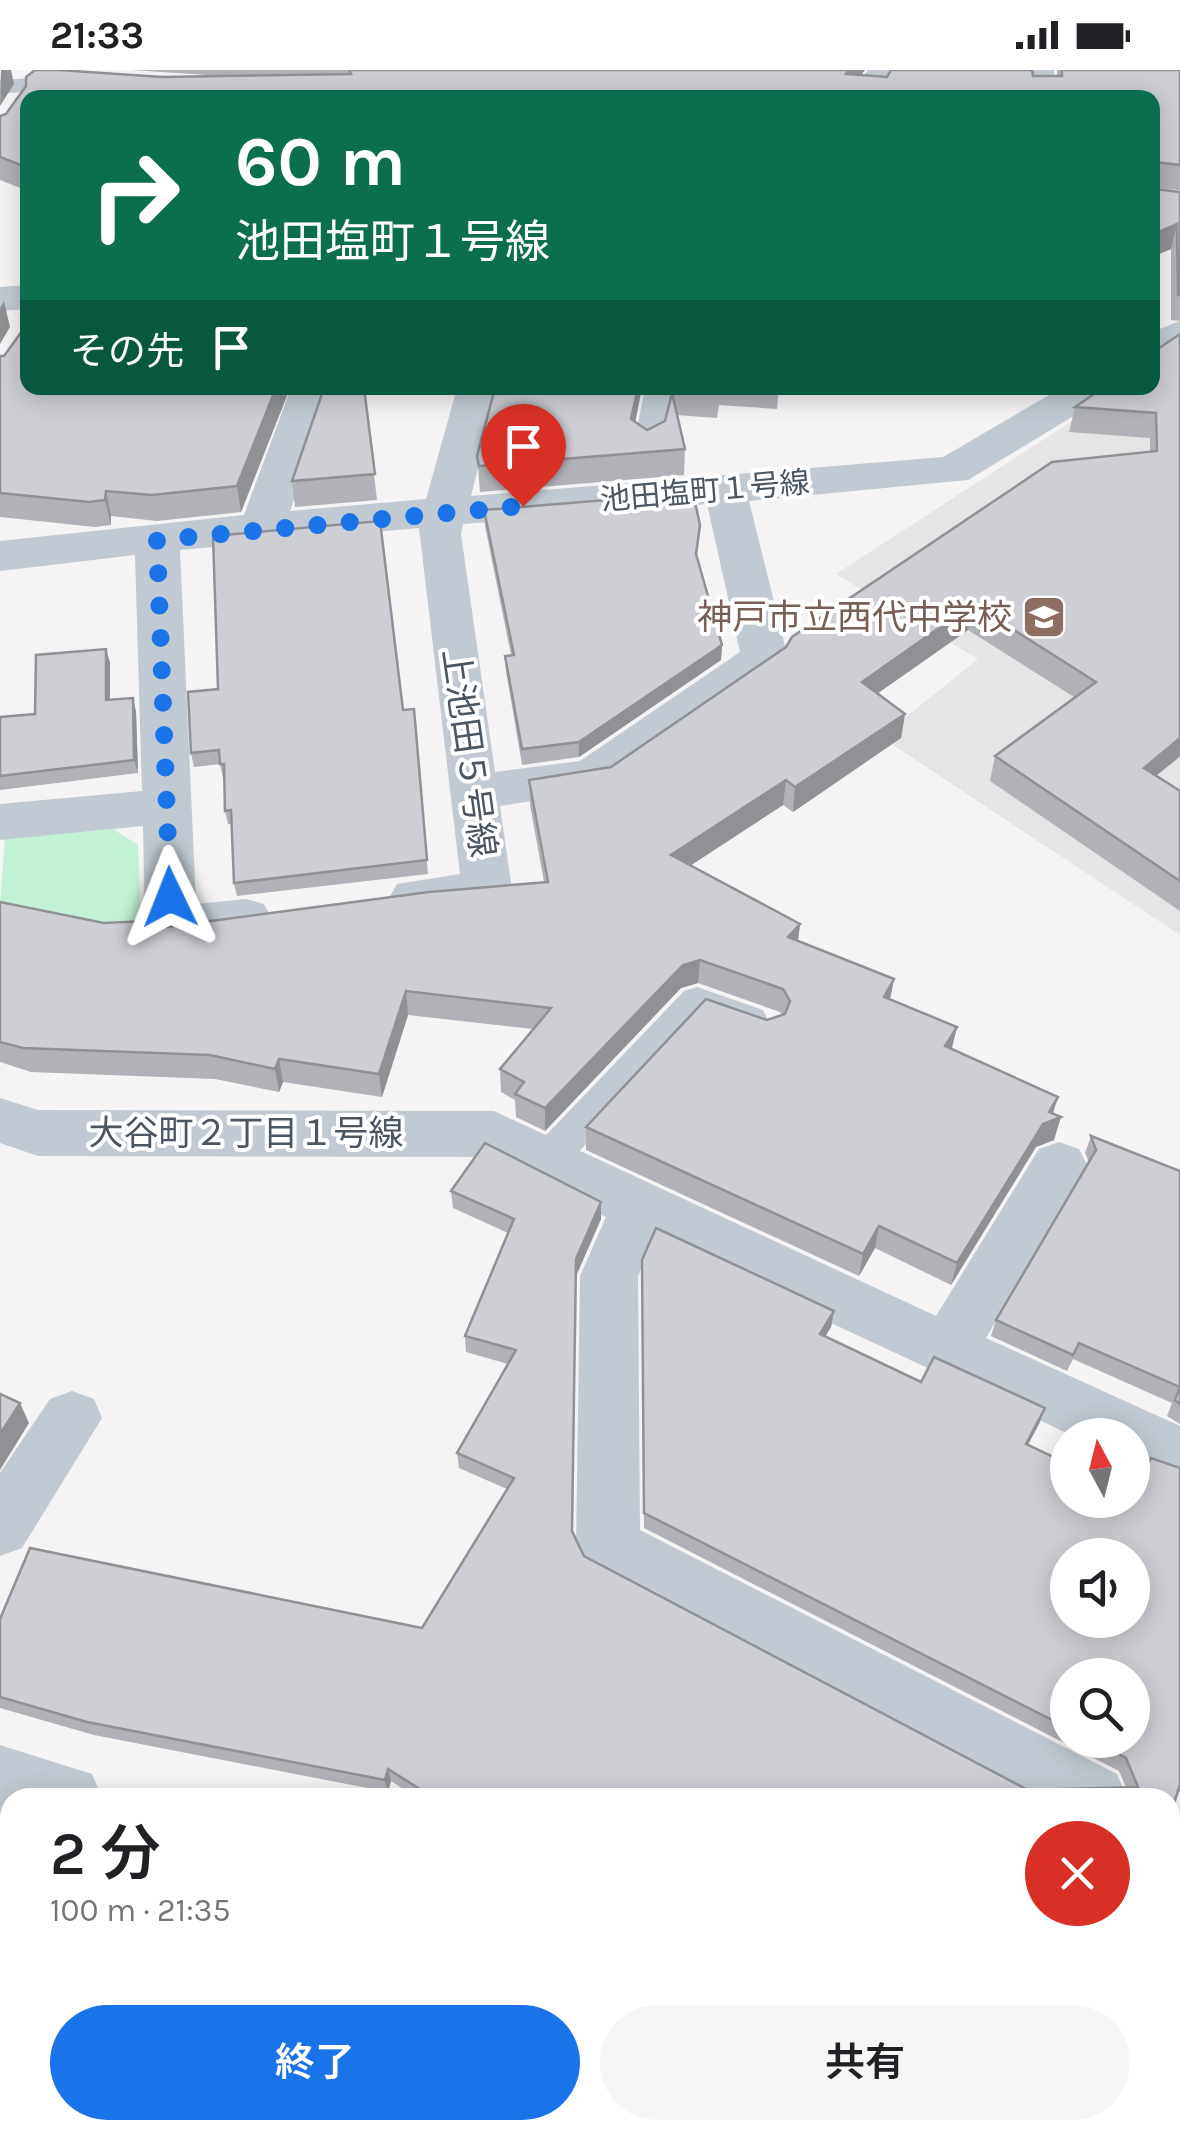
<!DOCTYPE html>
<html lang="ja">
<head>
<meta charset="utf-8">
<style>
  :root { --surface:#fff; --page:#f6f6f6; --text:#202124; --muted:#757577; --accent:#1a73e8 }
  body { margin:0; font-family:Karla,"Noto Sans JP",sans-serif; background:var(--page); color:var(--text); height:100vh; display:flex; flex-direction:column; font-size:38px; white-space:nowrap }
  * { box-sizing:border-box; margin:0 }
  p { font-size:32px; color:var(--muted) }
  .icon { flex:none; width:55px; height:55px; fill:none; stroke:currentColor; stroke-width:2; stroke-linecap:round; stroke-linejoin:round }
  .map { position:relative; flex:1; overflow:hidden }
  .panel { position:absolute; left:0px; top:1718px; width:1180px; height:352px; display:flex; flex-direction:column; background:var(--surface); border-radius:30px 30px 0 0; box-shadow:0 5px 25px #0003 }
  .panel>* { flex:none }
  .banner { position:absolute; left:20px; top:20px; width:1140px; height:305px; border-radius:20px; box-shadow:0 5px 25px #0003; background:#0b6e4f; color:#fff; overflow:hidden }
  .needle { width:65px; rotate:353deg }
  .buttons { position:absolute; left:1050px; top:1348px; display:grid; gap:20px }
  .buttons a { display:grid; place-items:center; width:100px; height:100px; border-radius:50%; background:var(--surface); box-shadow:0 5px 25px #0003; font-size:50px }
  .pin { position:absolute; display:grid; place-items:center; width:85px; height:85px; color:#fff; margin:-102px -42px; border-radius:50% 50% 50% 0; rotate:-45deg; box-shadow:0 0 10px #0007 }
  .pin .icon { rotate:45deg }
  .me { position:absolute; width:110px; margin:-55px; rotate:358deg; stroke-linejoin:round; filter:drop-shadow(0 0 8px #0008) }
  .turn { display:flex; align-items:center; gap:35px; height:210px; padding:0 50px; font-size:45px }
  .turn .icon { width:130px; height:130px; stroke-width:2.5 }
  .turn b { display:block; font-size:70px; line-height:85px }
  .then { display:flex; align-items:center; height:95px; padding:0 50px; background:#0003; gap:20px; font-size:38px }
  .round { display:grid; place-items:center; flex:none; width:105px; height:105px; border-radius:52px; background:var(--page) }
  .head { display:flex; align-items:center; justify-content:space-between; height:170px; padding:0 50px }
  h1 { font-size:60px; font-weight:600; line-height:75px }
  .cta { display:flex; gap:20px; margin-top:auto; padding:20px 50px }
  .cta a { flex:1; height:115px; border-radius:60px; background:var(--accent); color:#fff; font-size:40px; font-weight:600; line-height:115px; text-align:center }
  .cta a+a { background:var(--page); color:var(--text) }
  .status { display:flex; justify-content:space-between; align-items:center; height:70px; padding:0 50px; background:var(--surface); direction:ltr }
  .status svg { height:28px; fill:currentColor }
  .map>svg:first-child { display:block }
  .education { fill:#e6e4e5 }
  .green { fill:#c3f1d5 }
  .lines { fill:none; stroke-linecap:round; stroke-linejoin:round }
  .lane { fill:#c1cad2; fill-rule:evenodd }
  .street { fill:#c1cad2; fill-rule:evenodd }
  .wall { fill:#b0b2b7; fill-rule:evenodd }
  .shaded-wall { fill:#909195 }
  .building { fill:#cdcfd5; stroke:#909195; stroke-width:2.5; fill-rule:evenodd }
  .route { stroke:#1a73e8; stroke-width:18; stroke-dasharray:0 32.4 }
  .labels { text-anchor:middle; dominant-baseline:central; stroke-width:8; stroke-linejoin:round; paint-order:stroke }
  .far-street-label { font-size:30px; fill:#4a5661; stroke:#fff }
  .education-label { font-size:35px; fill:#785e54; stroke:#fff; text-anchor:end }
  .street-label { font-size:35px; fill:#4a5661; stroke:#fff }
</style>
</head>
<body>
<div class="status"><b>21:33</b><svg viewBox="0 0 49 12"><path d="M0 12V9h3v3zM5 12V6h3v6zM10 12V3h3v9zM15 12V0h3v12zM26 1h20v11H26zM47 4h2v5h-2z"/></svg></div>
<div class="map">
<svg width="1180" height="2068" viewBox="0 0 1180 2068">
  <rect width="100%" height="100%" fill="#f5f3f3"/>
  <path class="education" d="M1180 280V865L881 667 978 589 836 504 1123 318H1152Z"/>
  <path class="green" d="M113 759 138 775 141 854 64 857 0 833 5 769Z"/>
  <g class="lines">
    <g class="lane">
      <path d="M1030 0H1054L1055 28H1031Z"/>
      <path d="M31 8 43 15 40 20 0 24V10Z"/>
      <path d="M645 318H673L662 373 648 382 634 373Z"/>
      <path d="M697 917 763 940 768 950 763 960 750 964 703 948 560 1102 546 1107 532 1102 527 1091 532 1080 684 921Z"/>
    </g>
    <g class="street">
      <path d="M868 0H904L884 28H847Z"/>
      <path d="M28 215V239L0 241V217Z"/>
      <path d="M1180 251V280L1152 292V262Z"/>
      <path d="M291 318H332L290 441 426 429 457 318H498L471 426 943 387 1061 318H1111L1105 327 968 410 749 431 788 588 781 599 609 719 500 736 512 820 505 833C473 843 429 852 397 842L389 828 397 814 460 804 419 458 180 480 196 834 246 829 264 834 272 848 264 862C231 872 186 881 153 871L145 857 143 756 0 770V734L142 721 135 485 0 501V471L244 445ZM707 434 740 582 580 691 495 702 461 464 463 454Z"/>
      <path d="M0 1028 38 1040 494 1041 936 1246 1039 1079 1059 1072 1079 1079 1087 1095 986 1268 1180 1356V1414L1132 1394V1365H1071L653 1170 638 1206 640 1460 1117 1704 1127 1728H1022L586 1497 576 1476 580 1206 606 1147 487 1087 38 1086 0 1073Z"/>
      <path d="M72 1321 94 1329 102 1348 22 1478 0 1486V1403L50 1329Z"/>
      <path d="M0 1675 92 1704 102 1728H10V1746L0 1743Z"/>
      <path d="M1180 1757V1851L1170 1855V1761Z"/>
      <path d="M10 1817V1905L0 1910V1821Z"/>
      <path d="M380 2060H454L452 2068H378Z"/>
      <path d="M698 2060H784L787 2068H701Z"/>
      <path d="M1034 2060H1108L1105 2068H1031Z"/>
    </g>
  </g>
  <g class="wall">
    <path d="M35 0H59L162 7 222 6 131 0H865L861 5 887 7 891 0H1032L1033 6H1057V0H1180V120L1155 118V119L1180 122V251L1171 250V179L1152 187V28H28V121L0 110V46L6 44 26 16V7Z"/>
    <path d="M25 257 290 318 241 442 157 451 111 446V455L95 457 0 447V286H4Z"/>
    <path d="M1180 264V687L1156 706 1180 721V841L990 711 995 686 1074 627 968 560 877 624 905 644 901 668 793 742 783 735 691 795 800 854 798 871 894 909 890 930 957 957 952 979 1058 1027 1053 1044 1054 1070 1036 1077 951 1215 875 1178 859 1206 586 1080V1057L767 950 782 945 780 942 698 913 681 918 545 1061 516 1047 515 1030 501 1022 500 999 533 959 408 945 382 1027 283 1012 279 1022 215 1009 31 1002 0 992V832L104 853 166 857 544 812 530 735 529 710 611 697 1150 382V368L1069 362 1075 337Z"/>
    <path d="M364 318 377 430 295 437 292 411Z"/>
    <path d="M673 318H779L777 339 719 335 717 348 677 345 685 379 684 405 480 422 477 386 635 352 647 360 665 351 672 326Z"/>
    <path d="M484 440 700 455 697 488 722 575 721 590 579 687 522 695 506 601 505 586 511 585 485 456Z"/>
    <path d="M106 579 110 593V630L133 628 136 642 138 703 0 720V647L35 644Z"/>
    <path d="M414 639 428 804 237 826 234 813 231 754H228L225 741V708H223L220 694 194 697 191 683 403 640Z"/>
    <path d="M1091 1066 1180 1101V1354L1167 1346 1172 1333 1073 1289 1067 1301 991 1266 996 1250 1089 1092 1085 1083Z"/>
    <path d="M451 1121 601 1132V1149L576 1206 572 1462 584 1486 1028 1720 1126 1717 1119 1701 644 1458 642 1190 834 1241 831 1257 825 1266 921 1312 1045 1338 1039 1354 1028 1375 1134 1427 1151 1388 1180 1398V1722L1178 1721 1170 1728H417L391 1711 388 1722 94 1665 0 1638V1549L422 1558 507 1419 459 1398 457 1383 508 1294 466 1282 465 1266 508 1163 453 1138ZM1068 1605 1132 1670H1068Z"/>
    <path d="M1180 2009V2068H1156L1160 2060H1170V2034Z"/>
    <path d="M871 2060H1030L1027 2068H884Z"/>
  </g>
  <g class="shaded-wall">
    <path d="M1 0H11L14 14 0 36Z"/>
    <path d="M849 0H865L843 28 846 4Z"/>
    <path d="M1177 154 1171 179 1152 187V165Z"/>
    <path d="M4 231 10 257 0 274V238Z"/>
    <path d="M276 318H290L241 442 237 416Z"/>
    <path d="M638 318H642L631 374V349Z"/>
    <path d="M106 421 111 446V455L105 430Z"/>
    <path d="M973 534 968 560 858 637 862 612Z"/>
    <path d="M722 575 721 590 579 687V672Z"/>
    <path d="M106 579 110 593V644L106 630Z"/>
    <path d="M133 628 136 642 138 703 134 690Z"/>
    <path d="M905 644 901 668 793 742 795 717Z"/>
    <path d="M1180 668V686L1136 722 1144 698Z"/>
    <path d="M786 710 783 735 670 809 671 785Z"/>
    <path d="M800 854 797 878 788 867Z"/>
    <path d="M700 890 698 913 681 918 545 1061V1038L683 895Z"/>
    <path d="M894 909 889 933 884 927Z"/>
    <path d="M406 921 408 945 382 1027 379 1004Z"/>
    <path d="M957 957 951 980 945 976Z"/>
    <path d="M279 989 283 1012 279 1022 275 999Z"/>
    <path d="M1058 1027 1050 1051 1061 1047 1054 1070 1036 1077 951 1215 957 1193Z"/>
    <path d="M601 1132V1149L576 1206V1189Z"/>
    <path d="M879 1156 875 1178 859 1206 863 1184Z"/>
    <path d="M834 1241 831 1257 817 1280 820 1264Z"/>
    <path d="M20 1333 29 1353 0 1400V1364Z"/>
    <path d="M1045 1338 1039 1354 1020 1389 1026 1374Z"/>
    <path d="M388 1699 391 1711 388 1722 385 1710Z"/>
    <path d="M343 2060H350L348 2068H341Z"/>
  </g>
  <g class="building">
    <path d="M35 0H59L162 7 351 4 349 0H849L846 4 887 7 891 0H1032L1033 6H1062V0H1180V95L1155 92V119L1180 122V225H1178L1177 154 1152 165V28H28V98L0 87V46L6 44 26 16V7Z"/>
    <path d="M26 233H28V318H276L237 416 152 425 106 421 105 430 89 432 0 423V286H4L25 257Z"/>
    <path d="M1180 264V668L1144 698 1180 721V811L995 686 1096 612 973 534 862 612 905 644 795 717 786 710 671 785 800 854 788 867 894 909 884 927 957 957 945 976 1058 1027 1049 1042 1061 1047 1043 1054 957 1193 879 1156 863 1184 586 1057 706 929 767 950 785 944 790 931 783 919 700 890 683 895 545 1038 515 1024 524 1012 500 999 551 938 406 921 379 1004 279 989 275 999 210 985 23 978 0 972V832L104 853 146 851 166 857 429 822 548 812 529 710 611 697 786 577 792 567 1052 392 1157 381 1156 343 1075 337 1103 318H1152V283Z"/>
    <path d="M324 318H364L375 404 292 411Z"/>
    <path d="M495 318H638L631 349 647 360 665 351 672 323 685 379 479 396 477 386Z"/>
    <path d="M673 318H719L718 323 672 319Z"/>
    <path d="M693 423 700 455 696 484 722 575 579 672 522 679 505 586 514 585 484 440Z"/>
    <path d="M380 451 403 640 414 639 427 790 234 813 231 740 225 741 224 694H220L219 680 191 683 188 622 218 619 213 466Z"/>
    <path d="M106 579V630L133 628 134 690 0 706V647L35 644 36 585Z"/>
    <path d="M1091 1066 1180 1101V1317L1079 1273 1073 1285 996 1250 1096 1080Z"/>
    <path d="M485 1073 601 1132 576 1189 572 1461 584 1486 1028 1720 1138 1717 1126 1688 1090 1670H1132V1605H1068V1658L644 1443 642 1190 656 1158 834 1241 820 1264 921 1312 934 1287 1045 1338 1026 1374 1068 1394V1430H1132V1426L1135 1427 1151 1388 1180 1398V1715L1170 1745V1728H434L388 1699 385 1710 87 1652 0 1627V1549L30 1478 422 1558 514 1408 457 1383 516 1280 465 1266 514 1149 451 1121ZM1068 1485H1132V1550H1068Z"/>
    <path d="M1180 1317V1334L1175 1330Z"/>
    <path d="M0 1324 20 1333 0 1364Z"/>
    <path d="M4 1865 10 1866V2060H343L341 2068H0V1896L4 1894Z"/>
    <path d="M1180 2027V2068H1164L1167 2060H1170V2052Z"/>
    <path d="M537 2060H643L662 2068H534Z"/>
    <path d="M889 2060H1030L1027 2068H902Z"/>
  </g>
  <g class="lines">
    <path class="route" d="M170 827 157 470 523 436"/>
  </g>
  <defs>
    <g id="school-square" transform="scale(2.25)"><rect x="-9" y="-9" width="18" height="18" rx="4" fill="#8d6e63" stroke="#fff"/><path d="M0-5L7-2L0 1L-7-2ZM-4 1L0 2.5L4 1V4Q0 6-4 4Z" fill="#fff"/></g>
  </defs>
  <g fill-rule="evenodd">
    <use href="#school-square" x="1044" y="547"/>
  </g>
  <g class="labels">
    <g class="far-street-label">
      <text transform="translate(705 421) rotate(-5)">池田塩町１号線</text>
    </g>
    <g class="education-label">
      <text x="1012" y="547">神戸市立西代中学校</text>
    </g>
    <g class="street-label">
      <text transform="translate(469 683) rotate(82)">上池田５号線</text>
      <text x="246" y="1063">大谷町２丁目１号線</text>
    </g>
  </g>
</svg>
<div class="buttons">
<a><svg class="needle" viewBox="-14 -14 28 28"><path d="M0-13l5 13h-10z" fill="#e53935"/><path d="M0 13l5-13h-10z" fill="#757577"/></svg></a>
<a><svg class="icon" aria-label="sound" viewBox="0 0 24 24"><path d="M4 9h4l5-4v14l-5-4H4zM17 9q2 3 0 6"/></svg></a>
<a><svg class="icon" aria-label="search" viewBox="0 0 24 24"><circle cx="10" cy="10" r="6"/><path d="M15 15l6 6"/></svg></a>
</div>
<div class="pin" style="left:523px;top:436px;background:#d93025"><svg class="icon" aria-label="arrive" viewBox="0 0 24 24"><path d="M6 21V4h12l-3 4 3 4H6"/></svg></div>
<svg class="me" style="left:170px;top:827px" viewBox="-20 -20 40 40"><path d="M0-17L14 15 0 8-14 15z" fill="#1a73e8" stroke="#fff" stroke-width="4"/></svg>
<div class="banner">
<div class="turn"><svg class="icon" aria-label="right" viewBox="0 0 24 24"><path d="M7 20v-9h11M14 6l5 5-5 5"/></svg><div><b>60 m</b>池田塩町１号線</div></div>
<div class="then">その先<svg class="icon" aria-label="arrive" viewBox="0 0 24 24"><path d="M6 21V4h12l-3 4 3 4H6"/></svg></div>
</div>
<section class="panel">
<div class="head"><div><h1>2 分</h1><p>100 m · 21:35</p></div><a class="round" style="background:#d93025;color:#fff"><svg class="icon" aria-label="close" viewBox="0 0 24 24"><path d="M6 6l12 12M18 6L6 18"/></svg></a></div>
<div class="cta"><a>終了</a><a>共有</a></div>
</section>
</div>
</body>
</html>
